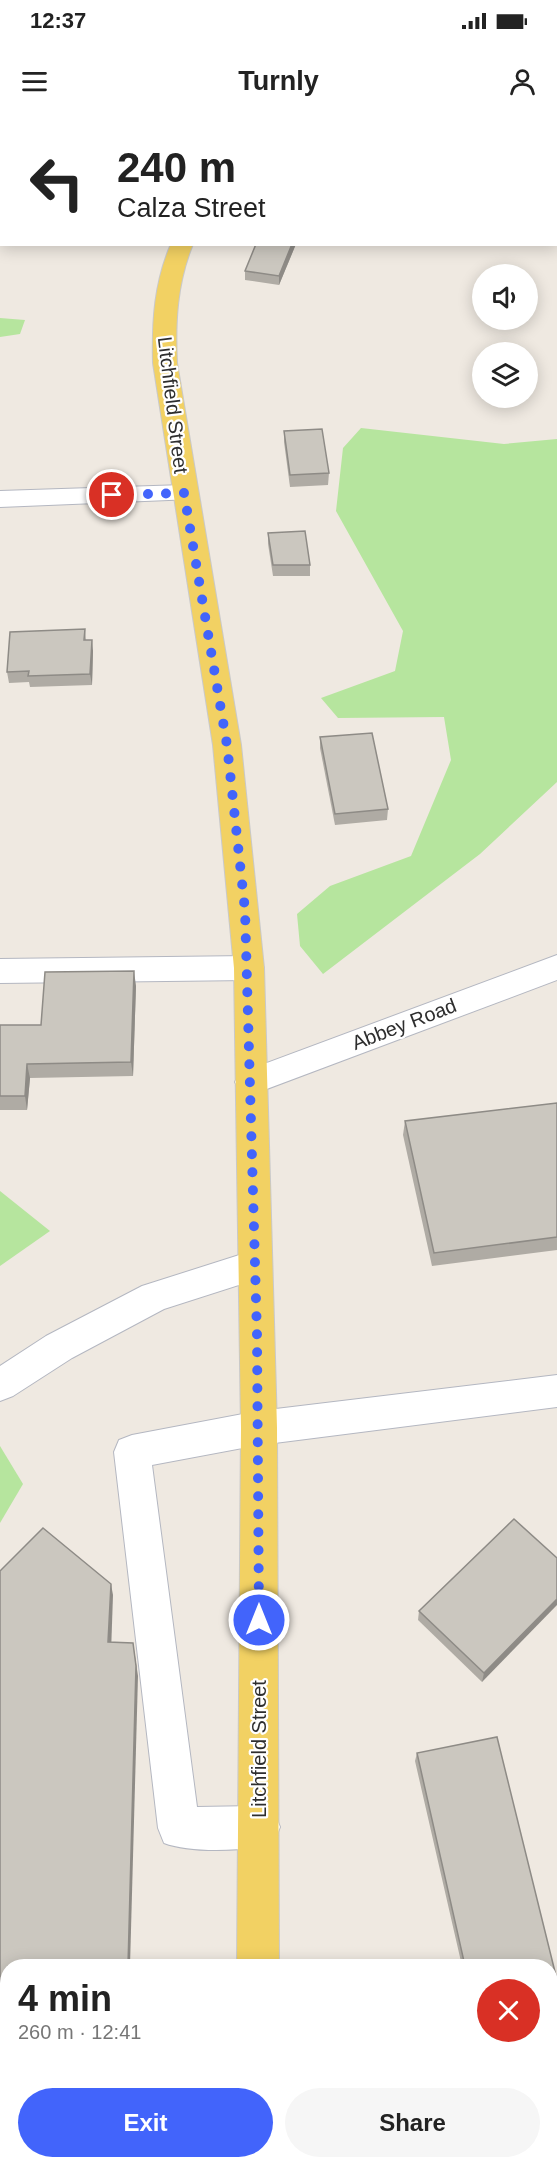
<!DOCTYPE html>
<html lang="en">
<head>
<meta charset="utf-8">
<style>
  :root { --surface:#fff; --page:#f6f6f6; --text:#222; --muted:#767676; --accent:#4264fb }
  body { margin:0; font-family:Arial,sans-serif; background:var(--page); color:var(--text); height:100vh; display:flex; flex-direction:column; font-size:22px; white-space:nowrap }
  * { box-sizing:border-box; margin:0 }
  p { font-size:20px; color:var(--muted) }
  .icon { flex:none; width:33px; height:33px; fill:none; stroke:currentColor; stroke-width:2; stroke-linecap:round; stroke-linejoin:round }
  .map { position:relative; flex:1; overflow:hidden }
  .sheet { position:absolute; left:0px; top:1839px; width:558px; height:210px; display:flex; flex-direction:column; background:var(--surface); border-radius:24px 24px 0 0; box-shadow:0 3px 15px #0003 }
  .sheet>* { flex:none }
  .hud { position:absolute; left:0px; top:0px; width:558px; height:126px; box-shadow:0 3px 15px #0003; background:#fff; color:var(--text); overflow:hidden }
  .fabs { position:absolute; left:472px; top:144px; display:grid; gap:12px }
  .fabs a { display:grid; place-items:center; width:66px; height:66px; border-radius:50%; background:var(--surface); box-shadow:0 3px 15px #0003; font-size:30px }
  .pin { position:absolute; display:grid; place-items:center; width:51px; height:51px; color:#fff; margin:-26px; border:3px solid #fff; border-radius:50%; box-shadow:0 2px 6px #0007 }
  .me { position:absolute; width:66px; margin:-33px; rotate:0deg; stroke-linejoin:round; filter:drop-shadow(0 0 4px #0008) }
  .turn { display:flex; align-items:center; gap:21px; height:126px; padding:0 18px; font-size:27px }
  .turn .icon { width:78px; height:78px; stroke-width:2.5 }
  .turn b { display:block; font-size:42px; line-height:51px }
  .round { display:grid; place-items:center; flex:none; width:63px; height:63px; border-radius:32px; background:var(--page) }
  .summary { display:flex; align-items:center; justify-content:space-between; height:102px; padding:0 18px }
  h1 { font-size:36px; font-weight:700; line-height:45px }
  .cta { display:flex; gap:12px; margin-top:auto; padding:12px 18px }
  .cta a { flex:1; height:69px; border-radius:36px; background:var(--accent); color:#fff; font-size:24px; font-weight:700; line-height:69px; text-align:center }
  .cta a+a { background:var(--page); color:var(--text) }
  .status { display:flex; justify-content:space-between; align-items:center; height:42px; padding:0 30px; background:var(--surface); direction:ltr }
  .status svg { height:16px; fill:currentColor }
  header { display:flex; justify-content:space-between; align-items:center; height:78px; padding:0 18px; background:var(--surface); font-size:27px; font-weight:700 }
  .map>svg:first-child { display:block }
  .green { fill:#b6e59e }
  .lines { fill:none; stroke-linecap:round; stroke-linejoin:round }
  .minor-casing { stroke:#b4b7c1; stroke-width:2 }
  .major-casing { stroke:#c9c9c9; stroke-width:2 }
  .minor { fill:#fff; fill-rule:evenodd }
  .major { fill:#f2d163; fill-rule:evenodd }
  .wall { fill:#afaba4 }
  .shaded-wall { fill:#8e8b86 }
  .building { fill:#cbc7bf; stroke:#8e8b86; stroke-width:1.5 }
  .route { stroke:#4264fb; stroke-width:10; stroke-dasharray:0 18 }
  .labels { text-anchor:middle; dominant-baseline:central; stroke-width:4.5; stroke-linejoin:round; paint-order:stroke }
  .street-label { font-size:20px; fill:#2e2e2e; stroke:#fff }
</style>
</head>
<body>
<div class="status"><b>12:37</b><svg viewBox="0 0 49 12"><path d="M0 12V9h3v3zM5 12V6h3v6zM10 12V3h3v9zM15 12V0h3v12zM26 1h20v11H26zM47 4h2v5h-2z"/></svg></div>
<header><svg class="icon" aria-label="menu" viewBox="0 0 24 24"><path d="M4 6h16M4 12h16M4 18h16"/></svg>Turnly<svg class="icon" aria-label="person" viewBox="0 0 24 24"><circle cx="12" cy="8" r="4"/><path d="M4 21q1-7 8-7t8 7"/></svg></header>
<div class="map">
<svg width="557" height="2049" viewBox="0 0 557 2049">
  <rect width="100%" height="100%" fill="#efe9e1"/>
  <g class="green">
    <path d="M0 198 25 200 20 214 0 217Z"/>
    <path d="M361 308 504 324 557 319V662L480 734 323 854 300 826 297 794 330 766 411 736 451 640 444 597 338 598 321 578 395 551 403 511 336 391 343 328Z"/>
    <path d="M0 1071 50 1111 0 1146Z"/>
    <path d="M0 1326 23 1364 0 1403Z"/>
  </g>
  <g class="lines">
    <g class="minor-casing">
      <g id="minor">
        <rect x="0" y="39" width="2" height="12"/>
        <path d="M184 365 193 367 197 373 193 379 0 387V371Z"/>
        <path d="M557 835V860L251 975 240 971 235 962 240 953Z"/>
        <path d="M249 836 260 840 264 848 260 856 249 860 0 863V839Z"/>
        <path d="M255 1130 267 1134 272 1145 267 1156 164 1189 72 1238 13 1276 0 1281V1246L46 1216 142 1166Z"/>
        <path d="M557 1255V1287L259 1325 152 1345 197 1687 259 1686 274 1692 280 1707 274 1722C248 1732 190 1733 164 1723L158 1708 114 1332 119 1320 132 1315 259 1291Z"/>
        <path d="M467 2042H536L540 2049H469Z"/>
      </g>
    </g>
    <g class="major-casing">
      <g id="major">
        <path d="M234 0H254L233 2Z"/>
        <path d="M171 124H193C177 163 175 202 177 243L241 625 264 848 277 1308 279 1846H237L241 1308 234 848 213 625 153 243C152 202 154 163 171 124Z"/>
        <path d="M223 2042H267V2049H221Z"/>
      </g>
    </g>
    <use href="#minor" class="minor"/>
    <use href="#major" class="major"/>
  </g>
  <g class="wall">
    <path d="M419 0H542L546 2H422Z"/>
    <path d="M296 124 279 165 245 160V151Z"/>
    <path d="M284 311 329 353 328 365 290 367 284 322Z"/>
    <path d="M268 413 310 445V456H273L268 424Z"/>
    <path d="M85 509 86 520 93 531 92 565 30 567 29 562 9 563 7 552Z"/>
    <path d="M320 617 388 689 387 700 335 705 320 628Z"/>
    <path d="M136 866 133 956 30 958 27 990H0V905H41Z"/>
    <path d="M557 983V1130L432 1146 403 1015 405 1001Z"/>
    <path d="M557 1438 482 1562 418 1500 419 1491Z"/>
    <path d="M417 1633 556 1856 553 1861 550 1862V1846H462L415 1641Z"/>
  </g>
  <g class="shaded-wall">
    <path d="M292 124H296L279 165V156Z"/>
    <path d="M92 520 93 531 92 565 90 554Z"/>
    <path d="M134 851 136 866 133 956 131 942Z"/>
    <path d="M27 944 30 958 27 990 25 976Z"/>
    <path d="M111 1464 113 1475 111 1533 108 1522Z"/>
    <path d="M557 1479V1485L482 1562 484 1553Z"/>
    <path d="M133 1523 138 1556 130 1846H128Z"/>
  </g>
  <g class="building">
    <path d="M439 0H542L546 2H442Z"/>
    <path d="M256 124H292L279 156 245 151Z"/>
    <path d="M322 309 329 353 290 355 284 311Z"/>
    <path d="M305 411 310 445H273L268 413Z"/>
    <path d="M85 509 84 520H92L90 554 28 556 29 551 7 552 10 512Z"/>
    <path d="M372 613 388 689 335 694 320 617Z"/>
    <path d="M134 851 131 942 27 944 25 976H0V905H41L45 852Z"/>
    <path d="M557 983V1117L434 1133 405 1001Z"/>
    <path d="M514 1399 557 1438V1479L484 1553 419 1491Z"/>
    <path d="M43 1408 111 1464 108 1522 133 1523 136 1546 128 1846H8V1952L0 1943V1451Z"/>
    <path d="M497 1617 556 1856 550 1857V1846H465L417 1633Z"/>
  </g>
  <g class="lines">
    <path class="route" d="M112 375 184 373 227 625 245 790 257 1215 259 1500"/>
  </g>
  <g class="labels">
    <g class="street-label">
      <text transform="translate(173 285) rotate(83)">Litchfield Street</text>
      <text transform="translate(404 904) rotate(-21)">Abbey Road</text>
      <text transform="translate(259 1629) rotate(-90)">Litchfield Street</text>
    </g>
  </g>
</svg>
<div class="fabs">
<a><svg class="icon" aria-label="sound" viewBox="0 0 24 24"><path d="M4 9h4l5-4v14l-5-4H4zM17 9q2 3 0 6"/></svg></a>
<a><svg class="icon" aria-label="layers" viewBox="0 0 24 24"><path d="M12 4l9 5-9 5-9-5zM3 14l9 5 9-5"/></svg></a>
</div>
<div class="pin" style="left:112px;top:375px;background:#d93025"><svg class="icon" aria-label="arrive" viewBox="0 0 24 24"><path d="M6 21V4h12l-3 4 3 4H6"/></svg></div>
<svg class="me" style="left:259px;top:1500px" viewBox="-20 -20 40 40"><circle r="17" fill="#4264fb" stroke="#fff" stroke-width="3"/><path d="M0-11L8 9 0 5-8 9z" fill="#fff"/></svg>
<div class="hud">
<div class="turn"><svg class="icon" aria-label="left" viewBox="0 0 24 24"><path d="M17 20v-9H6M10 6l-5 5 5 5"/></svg><div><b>240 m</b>Calza Street</div></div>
</div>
<section class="sheet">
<div class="summary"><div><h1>4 min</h1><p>260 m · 12:41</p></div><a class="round" style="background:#d93025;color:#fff"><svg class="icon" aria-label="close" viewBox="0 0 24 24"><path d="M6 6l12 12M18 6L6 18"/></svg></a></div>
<div class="cta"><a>Exit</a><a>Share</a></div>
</section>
</div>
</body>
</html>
